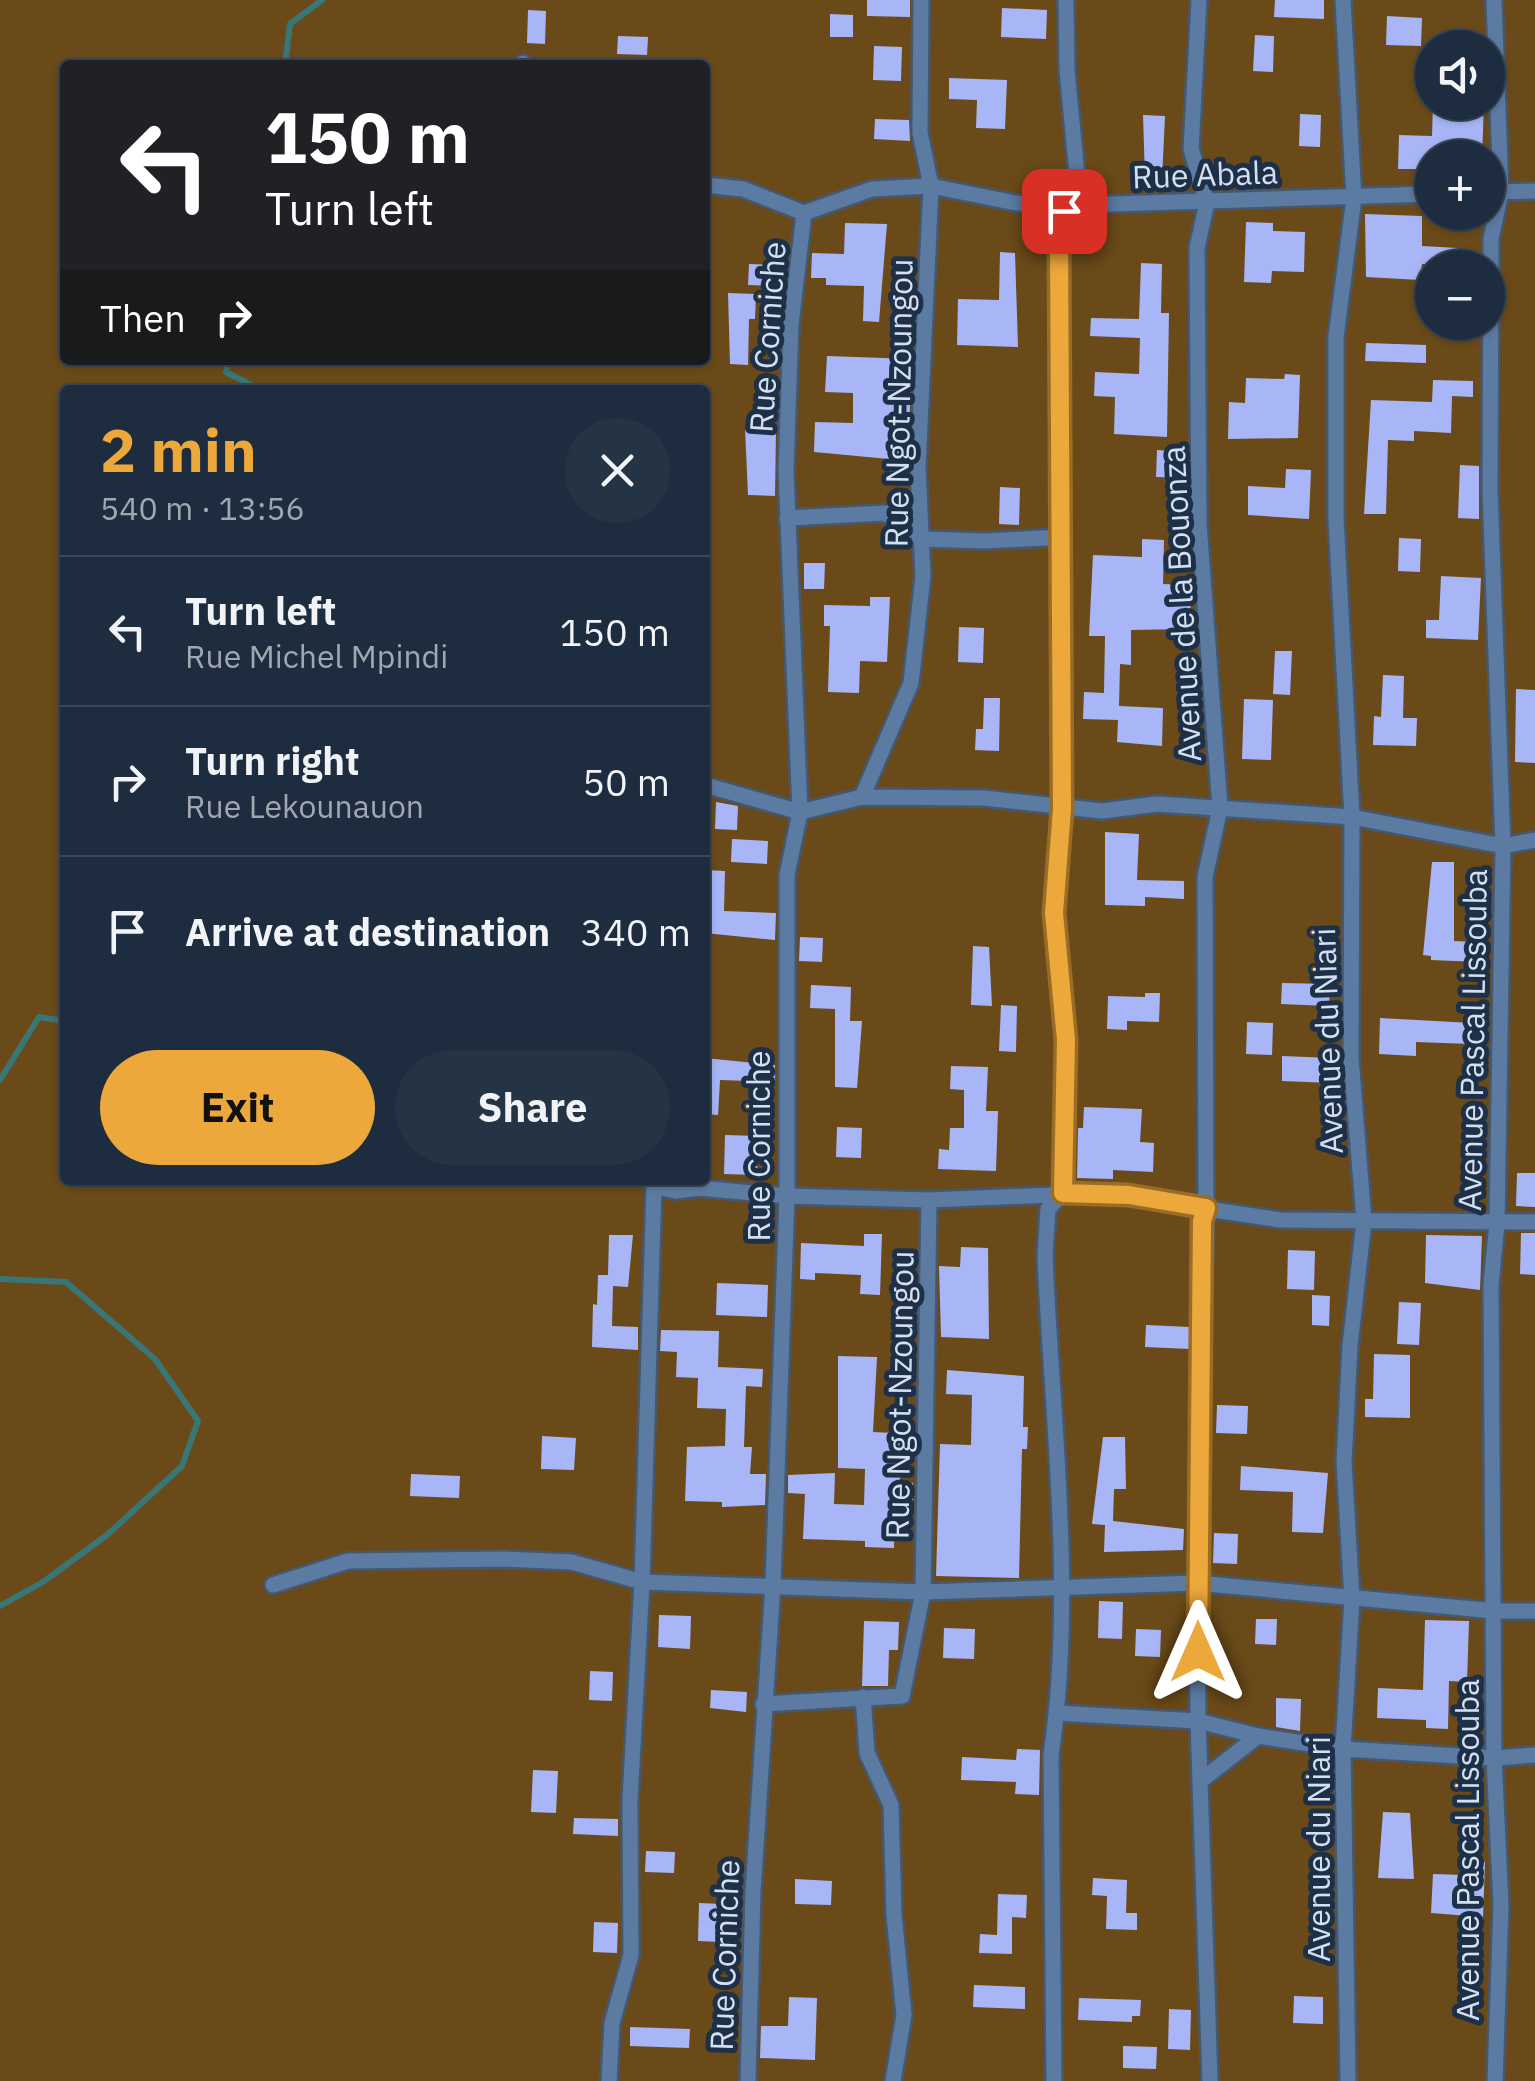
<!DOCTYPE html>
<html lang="en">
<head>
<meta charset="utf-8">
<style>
  :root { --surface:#1d2c3e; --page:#253445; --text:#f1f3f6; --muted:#a0a7b0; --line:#3b4858; --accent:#eda83b }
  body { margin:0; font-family:"IBM Plex Sans",sans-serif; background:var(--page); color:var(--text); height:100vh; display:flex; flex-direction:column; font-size:38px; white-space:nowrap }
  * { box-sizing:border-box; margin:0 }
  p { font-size:32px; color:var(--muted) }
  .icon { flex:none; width:55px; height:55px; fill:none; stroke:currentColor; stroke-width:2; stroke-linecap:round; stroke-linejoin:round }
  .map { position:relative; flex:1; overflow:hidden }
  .details { position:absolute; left:60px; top:385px; width:650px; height:800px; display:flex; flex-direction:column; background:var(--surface); border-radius:10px; box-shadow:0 2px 8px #0004,0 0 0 2px var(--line) }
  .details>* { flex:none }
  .hud { position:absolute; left:60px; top:60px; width:650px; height:305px; border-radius:10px; box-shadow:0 2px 8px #0004,0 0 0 2px var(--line); background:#202124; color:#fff; overflow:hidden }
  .tools { position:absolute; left:1415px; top:30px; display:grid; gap:20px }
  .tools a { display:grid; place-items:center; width:90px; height:90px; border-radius:50%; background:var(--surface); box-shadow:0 2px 8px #0004,0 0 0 2px var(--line); font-size:50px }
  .pin { position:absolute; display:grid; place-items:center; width:85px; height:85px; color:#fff; margin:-42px; border-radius:20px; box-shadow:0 5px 15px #0006 }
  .me { position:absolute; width:110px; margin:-55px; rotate:0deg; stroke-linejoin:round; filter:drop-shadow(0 0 8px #0008) }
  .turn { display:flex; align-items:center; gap:35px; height:210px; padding:0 40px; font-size:45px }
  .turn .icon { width:130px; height:130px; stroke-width:2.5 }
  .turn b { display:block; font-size:70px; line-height:85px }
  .then { display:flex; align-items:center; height:95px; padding:0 40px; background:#0003; gap:20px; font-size:38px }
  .round { display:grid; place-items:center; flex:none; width:105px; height:105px; border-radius:52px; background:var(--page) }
  .summary { display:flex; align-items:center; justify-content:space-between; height:170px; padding:0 40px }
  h1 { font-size:60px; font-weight:800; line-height:75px; color:var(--accent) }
  .primary-button { display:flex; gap:20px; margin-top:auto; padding:20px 40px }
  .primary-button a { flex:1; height:115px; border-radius:60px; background:var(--accent); color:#111; font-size:40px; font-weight:800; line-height:115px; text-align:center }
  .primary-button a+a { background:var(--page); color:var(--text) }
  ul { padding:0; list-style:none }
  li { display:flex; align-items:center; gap:30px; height:150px; padding:0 40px; border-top:2px solid var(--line) }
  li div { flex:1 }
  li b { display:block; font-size:38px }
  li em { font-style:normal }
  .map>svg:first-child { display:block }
  .green { fill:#6a4a19; fill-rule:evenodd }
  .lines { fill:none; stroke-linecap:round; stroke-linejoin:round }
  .stream { stroke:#397676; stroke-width:6 }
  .building { fill:#a8b6f7 }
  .minor-casing { stroke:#46586f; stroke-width:20 }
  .minor { stroke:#5c7ba2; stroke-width:15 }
  .route-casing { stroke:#9a6d26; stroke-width:25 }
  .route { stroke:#eda83b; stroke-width:18 }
  .labels { text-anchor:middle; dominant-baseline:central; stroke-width:10; stroke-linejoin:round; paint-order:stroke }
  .street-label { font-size:32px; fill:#d4e0f0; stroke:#1d3048 }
</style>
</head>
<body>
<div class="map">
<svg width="1535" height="2081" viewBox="0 0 1535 2081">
  <rect width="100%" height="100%" fill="#273a53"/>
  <path class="green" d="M0 0H1535V2081H0ZM1432 48H1488V102H1432ZM65 65H705V360H65ZM1432 158H1488V212H1432ZM1432 268H1488V322H1432ZM65 390H705V1180H65Z"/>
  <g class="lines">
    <g class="stream">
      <path d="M285 65 290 24 322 0"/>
      <path d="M228 360 226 372 261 390"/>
      <path d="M0 1080 39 1017 65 1021"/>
      <path d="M0 1279 66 1282 155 1359 198 1421 182 1466 107 1535 43 1582 0 1606"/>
    </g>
  </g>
  <g class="building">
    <path d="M867 0H910V17L867 16Z"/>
    <path d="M1275 0H1324V19L1274 17Z"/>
    <path d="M1002 8 1047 10 1046 39 1001 37Z"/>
    <path d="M528 10 546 11 545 44 527 43Z"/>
    <path d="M830 14 853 15V37H830Z"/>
    <path d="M1387 16 1422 18 1421 46 1386 45Z"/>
    <path d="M1255 35 1274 36 1273 72 1253 71Z"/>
    <path d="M618 36 648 37 647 55 617 54Z"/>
    <path d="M874 46 902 47 901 81 873 80Z"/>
    <path d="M949 78 1007 80 1005 129 976 128 977 100 949 99Z"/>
    <path d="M1433 102H1484L1482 158H1432V169H1398L1399 135 1432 136Z"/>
    <path d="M1300 114 1321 115 1320 147 1299 146Z"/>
    <path d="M1143 115 1165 116 1162 179 1145 178Z"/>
    <path d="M875 119 909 120 910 141 874 139Z"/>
    <path d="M1365 214 1422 216V246L1458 248V265L1422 264 1420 280 1366 277Z"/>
    <path d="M1246 222 1273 223V231L1305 232 1304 272 1272 271 1271 283 1244 282Z"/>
    <path d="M845 223 887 224 879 322 863 321 864 286 826 285V278H811L812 253 844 254Z"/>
    <path d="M1000 252 1015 253 1018 347 957 345 958 299 999 300Z"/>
    <path d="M1141 263 1162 264 1161 313H1169L1167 437 1114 434 1115 397 1094 396 1095 372 1139 374 1140 338 1090 336 1091 318 1139 319Z"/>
    <path d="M749 264 778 265V286L748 285Z"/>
    <path d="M728 293 756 294 755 319H749L748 365 730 364Z"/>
    <path d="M1366 343 1426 345V363L1365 361Z"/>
    <path d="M827 356 912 359 907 476H889V459L814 452 815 422 853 423V393L825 392Z"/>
    <path d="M1285 374 1300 375 1298 438 1228 439 1229 402 1245 403 1246 378 1284 379Z"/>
    <path d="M1433 380 1473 381V397L1452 396 1451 433 1414 431V441L1388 440 1386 514H1364L1371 400 1432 402Z"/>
    <path d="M745 429 776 430 775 496 748 495Z"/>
    <path d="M1157 450 1187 452V478L1156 477Z"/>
    <path d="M1460 465 1479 466V519L1458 518Z"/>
    <path d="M1286 469 1311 470 1309 519 1248 515V486L1285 488Z"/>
    <path d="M1000 487 1020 488 1019 525 999 524Z"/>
    <path d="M1399 538 1421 539 1420 572 1398 571Z"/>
    <path d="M1142 539 1164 540 1163 584 1191 585 1190 629 1131 630V665L1120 664 1119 706 1163 708 1162 746 1117 742 1118 720 1083 719 1084 692 1104 693 1105 636H1089L1093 555 1142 557Z"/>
    <path d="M804 563H825L824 589H804Z"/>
    <path d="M1441 576 1481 578 1478 640 1426 638V620H1439Z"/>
    <path d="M870 597H890L887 662 860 661 859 693 828 692 830 626H824V605L870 606Z"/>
    <path d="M959 627 984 628 983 663 958 662Z"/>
    <path d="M1275 651H1292L1290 695 1273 694Z"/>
    <path d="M1383 675 1404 676 1403 718H1417L1416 746 1373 745 1374 716 1381 717Z"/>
    <path d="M1516 689 1535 690V763L1515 762Z"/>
    <path d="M984 698H1000L999 751 975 750 976 729H983Z"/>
    <path d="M1244 699 1273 700 1271 760 1242 759Z"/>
    <path d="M716 802 738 806 737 830 715 829Z"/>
    <path d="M1105 832 1139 834 1137 880 1184 881V899L1145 897V906L1105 905Z"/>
    <path d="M732 839 768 841 767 864 731 862Z"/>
    <path d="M1432 862H1454V941L1478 942V962L1431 960V956L1423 955Z"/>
    <path d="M705 870 725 871 724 911 776 913 775 940 705 933Z"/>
    <path d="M800 937 823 938 822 962 799 961Z"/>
    <path d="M973 946 989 947 992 1006 971 1005Z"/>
    <path d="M1282 983 1330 984 1329 1006 1281 1004Z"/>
    <path d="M811 985 851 987 850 1021H862L857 1088 835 1087V1009L810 1008Z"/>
    <path d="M1145 993H1160L1159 1022 1127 1021V1030L1107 1029 1108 996 1145 997Z"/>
    <path d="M1001 1005 1017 1006 1016 1052 999 1051Z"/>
    <path d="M1380 1018 1472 1023 1471 1044 1416 1042V1056L1379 1054Z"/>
    <path d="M1247 1022 1273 1023 1272 1055 1246 1054Z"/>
    <path d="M1282 1056 1332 1058 1331 1083 1282 1081Z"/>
    <path d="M705 1058 775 1065V1082L720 1080 718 1115 705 1114Z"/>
    <path d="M951 1066 988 1067 986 1111H998L996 1171 938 1169 939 1149 949 1150 950 1128H964V1090L950 1089Z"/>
    <path d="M1084 1107 1142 1109 1140 1142 1154 1143 1153 1172 1113 1170V1179L1077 1178 1078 1128H1083Z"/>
    <path d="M837 1127 862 1128 861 1158 836 1157Z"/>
    <path d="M725 1135 758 1136 757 1175 724 1174Z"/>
    <path d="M1517 1173H1535V1207L1516 1206Z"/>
    <path d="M1521 1233H1535V1275L1520 1274Z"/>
    <path d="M864 1234H882L880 1295 860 1294 861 1275 815 1273V1280L800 1279 801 1243 864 1246Z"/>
    <path d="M609 1235H633L628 1287 613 1286 612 1326 638 1327V1350L592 1347 593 1304 597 1305 598 1275H608Z"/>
    <path d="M1426 1235 1482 1236 1480 1290 1425 1283Z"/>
    <path d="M961 1247 988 1248 989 1339 941 1337 939 1266 960 1267Z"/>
    <path d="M1288 1250 1315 1251 1314 1290 1287 1289Z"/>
    <path d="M717 1283 768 1285 767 1317 716 1315Z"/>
    <path d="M1312 1295 1330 1296 1329 1326 1312 1325Z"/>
    <path d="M1399 1302 1421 1303 1419 1345 1397 1344Z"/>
    <path d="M1146 1325 1191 1327 1190 1349 1145 1347Z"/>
    <path d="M661 1330 719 1331 718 1367 763 1369 762 1387 746 1386 744 1447H752L750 1474H766L765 1505 722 1507V1502L685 1501 687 1447 725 1446 726 1409 697 1408 698 1378 676 1377 677 1352 660 1351Z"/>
    <path d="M1374 1354 1410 1355V1418L1365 1417V1399H1373Z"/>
    <path d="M838 1356 877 1357 873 1432 914 1434V1452H901L900 1482 913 1483V1511H895L894 1548 865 1547V1541L803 1539 805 1494 788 1493V1475L835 1473 834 1504 864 1505 865 1469 838 1468Z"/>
    <path d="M947 1370 1024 1376 1023 1427H1028L1027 1449H1022L1019 1578 936 1576 940 1444 971 1445 972 1395 946 1394Z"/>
    <path d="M1217 1405 1248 1406 1247 1434 1216 1433Z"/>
    <path d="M542 1436 576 1438 574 1470 541 1469Z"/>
    <path d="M1103 1437H1125L1126 1489H1114L1113 1521 1184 1529 1183 1550 1104 1552 1105 1525 1092 1524Z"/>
    <path d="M1241 1466 1328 1473 1323 1533 1292 1532 1293 1492 1240 1490Z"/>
    <path d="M411 1474 460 1476 459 1498 410 1496Z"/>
    <path d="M1214 1533 1238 1534 1237 1564 1213 1563Z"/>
    <path d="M1099 1601 1123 1602 1122 1639 1098 1638Z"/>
    <path d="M659 1615 691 1616 690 1649 658 1647Z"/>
    <path d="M1256 1619H1277L1276 1645 1255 1644Z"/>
    <path d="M1425 1620 1469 1621 1467 1682 1449 1681 1448 1729 1426 1728V1720L1377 1718 1378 1688 1423 1690Z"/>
    <path d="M864 1621 899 1622 898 1650H889L888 1686H862Z"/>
    <path d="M944 1628 975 1629 974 1659 943 1658Z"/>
    <path d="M1136 1629 1161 1630 1160 1657 1135 1656Z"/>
    <path d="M590 1671 613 1672 612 1701 589 1700Z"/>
    <path d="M711 1690 747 1692 746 1712 710 1708Z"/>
    <path d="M1276 1698 1301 1699 1300 1731 1276 1727Z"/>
    <path d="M1017 1749 1040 1750 1039 1795 1015 1794 1016 1782 961 1780 962 1757 1016 1760Z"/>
    <path d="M533 1770 558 1771 556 1813 531 1812Z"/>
    <path d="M1383 1812 1410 1813 1414 1879 1378 1878Z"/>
    <path d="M574 1818 618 1819V1836L573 1834Z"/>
    <path d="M646 1851 675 1852 674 1873 645 1872Z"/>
    <path d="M1465 1861 1485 1862 1483 1917 1431 1913 1433 1874 1464 1875Z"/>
    <path d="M1093 1878 1127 1880 1126 1913H1137V1930L1106 1929 1107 1896 1092 1895Z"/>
    <path d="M795 1879 832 1881 831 1905 795 1904Z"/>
    <path d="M998 1894 1027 1895 1026 1918 1012 1917V1954L979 1953 980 1934 997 1935Z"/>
    <path d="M699 1903 722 1904 721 1942 698 1941Z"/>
    <path d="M594 1922 618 1923 617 1953 593 1952Z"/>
    <path d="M974 1985 1025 1987V2009L973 2007Z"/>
    <path d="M1294 1996 1323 1997V2024L1293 2023Z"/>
    <path d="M789 1997 817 1998 815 2060 760 2058 761 2026H788Z"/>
    <path d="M1079 1998 1141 2000 1140 2016H1132V2022L1078 2020Z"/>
    <path d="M1169 2009 1191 2010 1190 2050 1168 2049Z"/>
    <path d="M630 2027 690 2029 689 2048 630 2046Z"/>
    <path d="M1123 2046 1157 2047 1156 2069 1123 2068Z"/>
  </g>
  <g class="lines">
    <g class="minor-casing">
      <g id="minor">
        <path d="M1199 0 1191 149 1207 202 1197 248 1199 523 1220 808 1205 877 1206 1208 1197 1483 1198 1721 1210 2081"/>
        <path d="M1343 0 1354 198 1336 337V519L1352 817 1351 1058 1364 1221 1350 1346 1344 1462 1352 1599 1343 1749 1348 2081"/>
        <path d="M1494 0 1501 192 1491 239 1490 491 1503 846 1497 1223 1491 1285 1494 1758 1501 1905 1495 2081"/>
        <path d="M523 63 525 65"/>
        <path d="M705 185 743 189 804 213"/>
        <path d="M1488 192 1535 191"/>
        <path d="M804 213 872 189 931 186 1016 203 1080 205 1432 194"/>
        <path d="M787 518 885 513 922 539 984 541 1063 537"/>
        <path d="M705 785 800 812 862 797 984 798 1102 811 1157 804 1352 817 1503 846 1535 840"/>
        <path d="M862 797 911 683 923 576 918 467 931 186 920 133 921 0"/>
        <path d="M273 1585 348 1561 504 1559 572 1562 642 1582 923 1592 1197 1583 1495 1611H1535"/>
        <path d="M863 1697 867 1753 891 1805 894 1915 904 2015 893 2081"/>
        <path d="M763 1704 902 1696 923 1592 929 1200"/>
        <path d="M1057 1713 1198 1721 1258 1736 1343 1749 1494 1758 1535 1755"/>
        <path d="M1203 1779 1258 1736"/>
        <path d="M609 2081 612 2023 631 1955 630 1799 642 1582 654 1186 676 1191 699 1188 787 1196 929 1200 1099 1193 1281 1220 1535 1222"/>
        <path d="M748 2081 753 1892 773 1584 787 1196V875L800 812 786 471 791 325 804 213"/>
        <path d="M1054 2081 1051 1755C1075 1592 1052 1421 1045 1257L1048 1209 1063 1193 1065 1040 1054 913 1062 809 1059 240 1064 211 1080 205 1067 71 1066 0"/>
      </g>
    </g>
    <use href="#minor" class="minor"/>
  </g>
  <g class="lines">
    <g class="route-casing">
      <path id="route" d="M1064 211 1059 240 1062 809 1054 913 1066 1040 1063 1193 1129 1195 1206 1208 1202 1221 1198 1652"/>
    </g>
    <use href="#route" class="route"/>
  </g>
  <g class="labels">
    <g class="street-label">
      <text transform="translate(1205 174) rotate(-2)">Rue Abala</text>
      <text transform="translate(767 337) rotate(-86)">Rue Corniche</text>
      <text transform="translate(898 403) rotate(-89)">Rue Ngot-Nzoungou</text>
      <text transform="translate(1181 604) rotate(-93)">Avenue de la Bouonza</text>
      <text transform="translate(1472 1040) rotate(-89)">Avenue Pascal Lissouba</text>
      <text transform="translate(1327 1041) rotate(-92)">Avenue du Niari</text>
      <text transform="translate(758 1146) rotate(-90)">Rue Corniche</text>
      <text transform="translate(899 1395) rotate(-89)">Rue Ngot-Nzoungou</text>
      <text transform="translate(1318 1849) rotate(-90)">Avenue du Niari</text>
      <text transform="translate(1467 1850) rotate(-90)">Avenue Pascal Lissouba</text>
      <text transform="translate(724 1955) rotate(-88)">Rue Corniche</text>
    </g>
  </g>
</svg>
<div class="tools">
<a><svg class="icon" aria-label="sound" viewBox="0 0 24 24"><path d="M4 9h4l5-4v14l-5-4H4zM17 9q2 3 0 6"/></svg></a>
<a>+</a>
<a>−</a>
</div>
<div class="pin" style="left:1064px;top:211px;background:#d93025"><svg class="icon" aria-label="arrive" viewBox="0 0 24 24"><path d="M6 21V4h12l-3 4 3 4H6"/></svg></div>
<svg class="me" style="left:1198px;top:1652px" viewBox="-20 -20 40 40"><path d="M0-17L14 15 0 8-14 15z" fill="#eda83b" stroke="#fff" stroke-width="4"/></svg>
<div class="hud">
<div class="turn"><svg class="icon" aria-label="left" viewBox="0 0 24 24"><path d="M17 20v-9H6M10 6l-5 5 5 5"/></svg><div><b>150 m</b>Turn left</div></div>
<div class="then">Then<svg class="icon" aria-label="right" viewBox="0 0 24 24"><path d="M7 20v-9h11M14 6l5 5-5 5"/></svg></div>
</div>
<section class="details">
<div class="summary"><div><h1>2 min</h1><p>540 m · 13:56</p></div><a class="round"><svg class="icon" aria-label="close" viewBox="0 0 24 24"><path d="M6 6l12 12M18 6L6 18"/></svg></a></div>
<ul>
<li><svg class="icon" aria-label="left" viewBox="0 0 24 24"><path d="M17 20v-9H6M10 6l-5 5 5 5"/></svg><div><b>Turn left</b><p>Rue Michel Mpindi</p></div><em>150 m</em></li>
<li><svg class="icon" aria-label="right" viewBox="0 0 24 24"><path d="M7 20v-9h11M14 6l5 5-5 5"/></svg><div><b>Turn right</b><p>Rue Lekounauon</p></div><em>50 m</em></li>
<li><svg class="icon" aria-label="arrive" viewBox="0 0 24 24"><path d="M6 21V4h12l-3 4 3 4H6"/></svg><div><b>Arrive at destination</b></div><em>340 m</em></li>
</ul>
<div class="primary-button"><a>Exit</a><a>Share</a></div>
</section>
</div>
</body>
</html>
